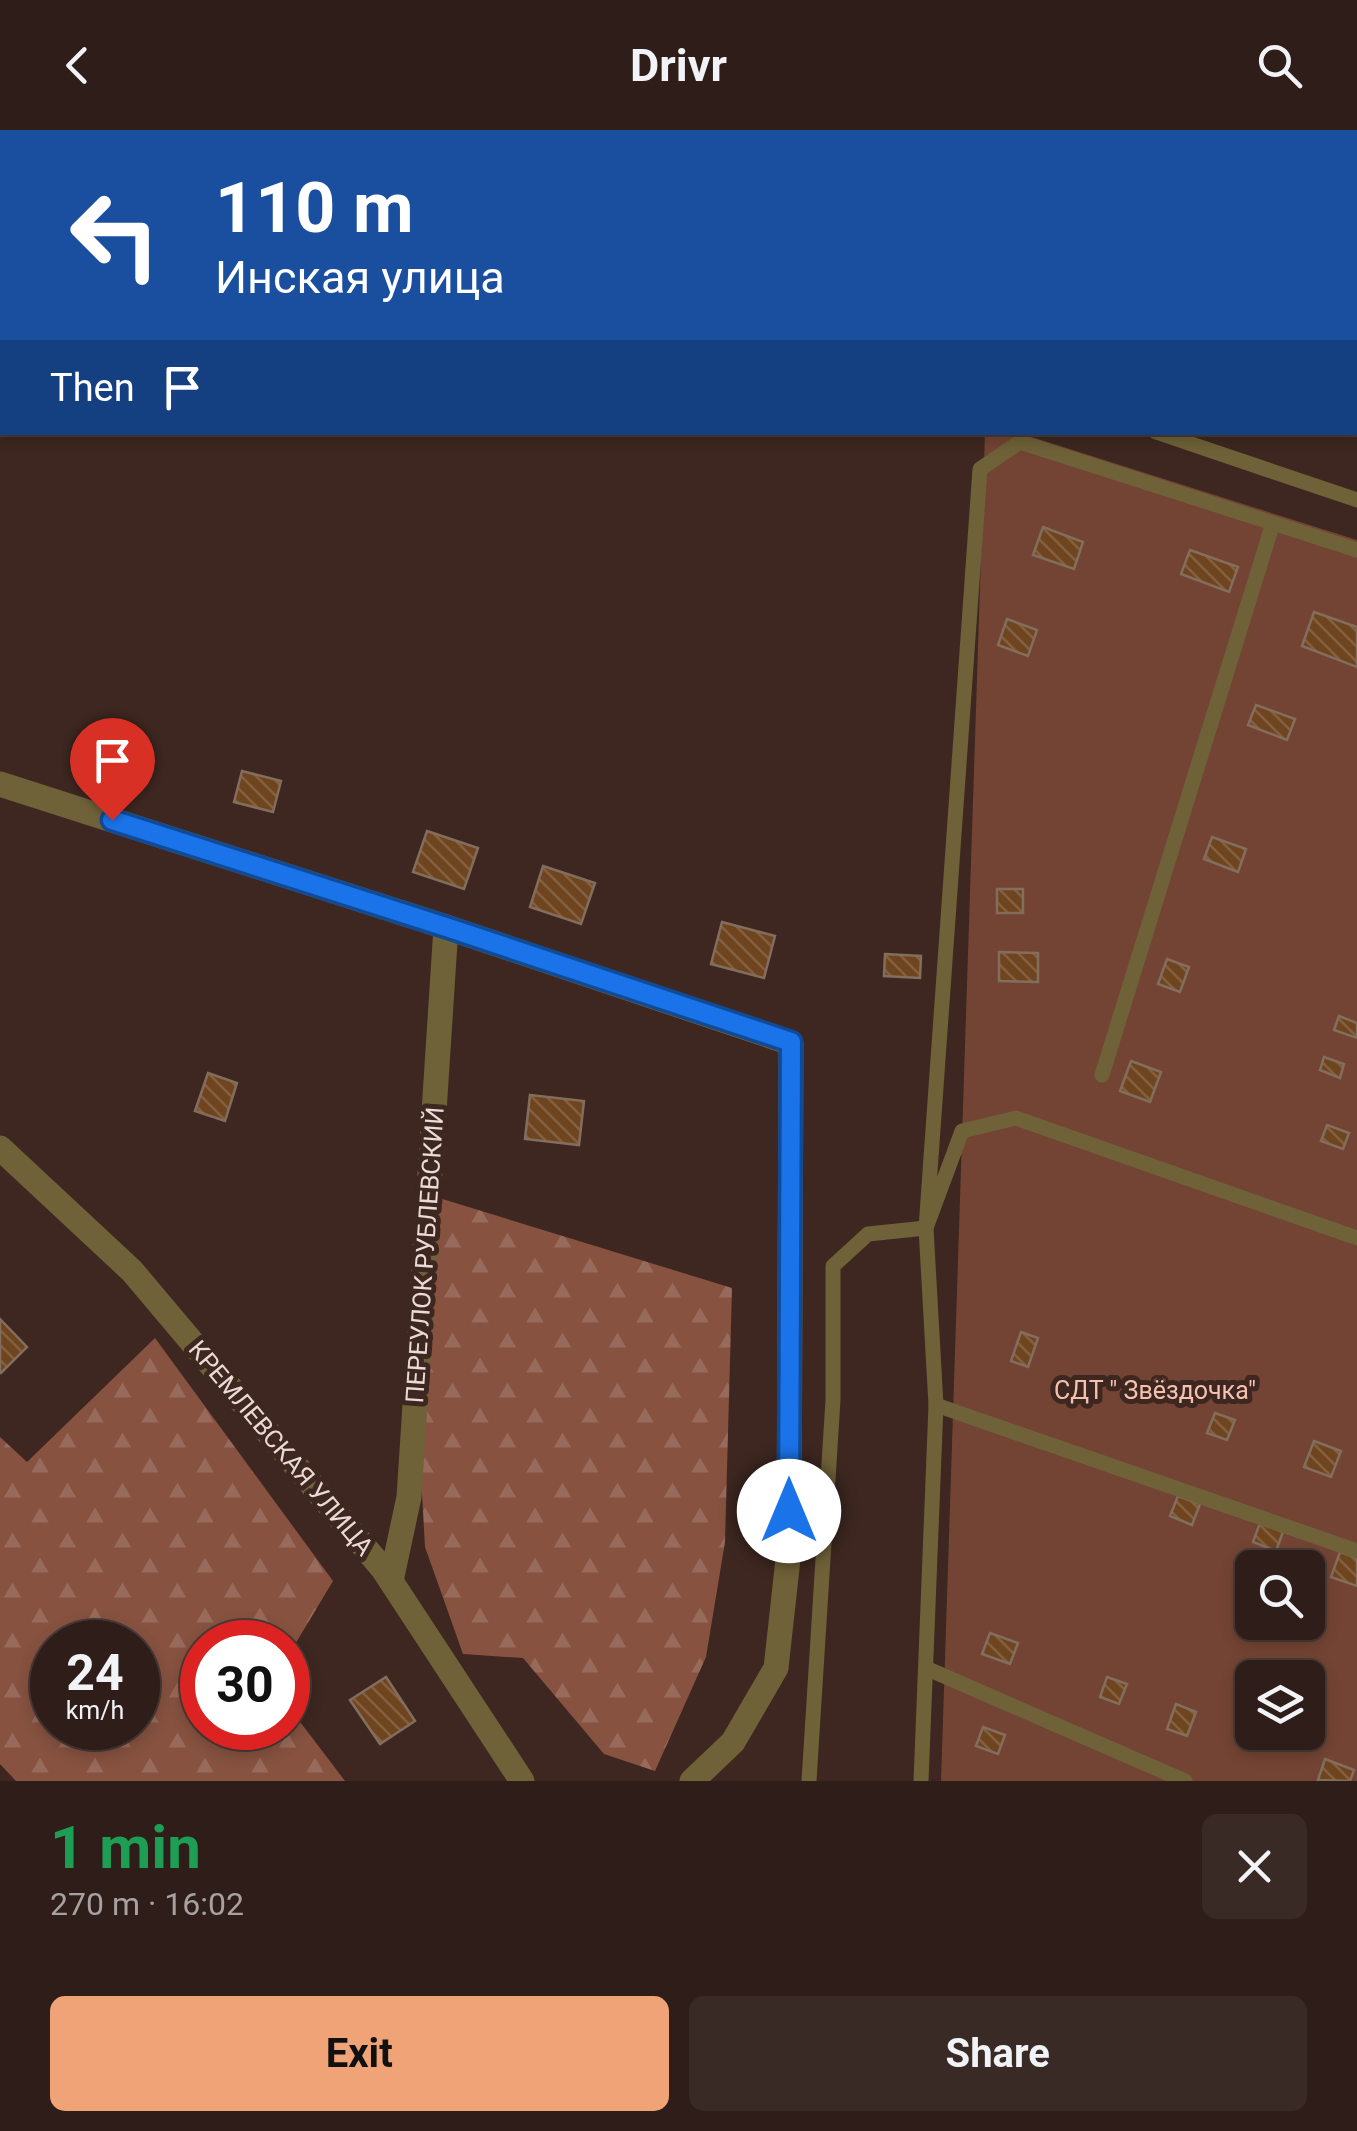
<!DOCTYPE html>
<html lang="en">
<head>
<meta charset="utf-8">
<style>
  :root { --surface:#2e1d18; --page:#3a2a25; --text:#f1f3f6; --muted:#a7a2a2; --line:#493b37; --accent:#efa377 }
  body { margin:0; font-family:Roboto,sans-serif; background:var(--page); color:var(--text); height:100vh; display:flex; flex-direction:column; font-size:38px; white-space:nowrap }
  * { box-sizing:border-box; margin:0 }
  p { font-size:32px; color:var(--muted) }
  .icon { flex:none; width:55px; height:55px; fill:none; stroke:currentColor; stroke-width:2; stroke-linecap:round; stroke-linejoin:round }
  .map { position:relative; height:1651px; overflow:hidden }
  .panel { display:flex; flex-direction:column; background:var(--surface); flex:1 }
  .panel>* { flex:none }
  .top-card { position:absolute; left:0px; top:0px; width:1358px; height:305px; box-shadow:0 5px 15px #0003,0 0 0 2px var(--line); background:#1a4fa0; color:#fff; overflow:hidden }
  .fabs { position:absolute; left:1235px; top:1420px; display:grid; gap:20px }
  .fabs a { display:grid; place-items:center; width:90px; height:90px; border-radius:15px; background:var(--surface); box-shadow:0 5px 15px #0003,0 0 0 2px var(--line); font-size:50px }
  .speed { position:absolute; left:30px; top:1490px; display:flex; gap:20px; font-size:50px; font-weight:700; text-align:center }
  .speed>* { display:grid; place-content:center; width:130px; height:130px; border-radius:50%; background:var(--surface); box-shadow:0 5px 15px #0003,0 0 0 2px var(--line); line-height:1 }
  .speed small { font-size:25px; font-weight:400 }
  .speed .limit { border:15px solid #d22; background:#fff; color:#111 }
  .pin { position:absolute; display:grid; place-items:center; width:85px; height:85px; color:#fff; margin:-102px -42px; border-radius:50% 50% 50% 0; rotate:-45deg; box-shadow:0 0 10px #0007 }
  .pin .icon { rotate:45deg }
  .me { position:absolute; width:110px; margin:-55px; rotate:0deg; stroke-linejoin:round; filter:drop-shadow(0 0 8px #0008) }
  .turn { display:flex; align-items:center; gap:35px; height:210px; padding:0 50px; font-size:45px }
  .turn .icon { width:130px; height:130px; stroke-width:2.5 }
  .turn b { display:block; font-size:70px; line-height:85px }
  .then { display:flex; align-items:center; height:95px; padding:0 50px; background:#0003; gap:20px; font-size:38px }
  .round { display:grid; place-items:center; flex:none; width:105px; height:105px; border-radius:15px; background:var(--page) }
  .overview { display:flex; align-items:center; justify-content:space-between; height:170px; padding:0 50px }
  h1 { font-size:60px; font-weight:700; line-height:75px; color:#1e9e55 }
  .cta { display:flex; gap:20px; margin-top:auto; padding:20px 50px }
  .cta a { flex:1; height:115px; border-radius:15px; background:var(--accent); color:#111; font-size:40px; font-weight:700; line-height:115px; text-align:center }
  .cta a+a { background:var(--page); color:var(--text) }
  header { display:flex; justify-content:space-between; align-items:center; height:130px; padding:0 50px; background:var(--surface); font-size:45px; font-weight:700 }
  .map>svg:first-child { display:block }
  .forest { fill:url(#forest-firs); fill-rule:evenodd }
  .garden { fill:#734433; fill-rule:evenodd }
  .building { fill:url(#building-back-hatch); stroke:#836e5e; stroke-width:2.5 }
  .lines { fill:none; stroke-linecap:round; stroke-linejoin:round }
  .service { stroke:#6f6138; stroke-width:15 }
  .minor { stroke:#6f6138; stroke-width:25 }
  .route-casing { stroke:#114b97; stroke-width:25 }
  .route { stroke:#1a73e8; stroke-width:18 }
  .labels { text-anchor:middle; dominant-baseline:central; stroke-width:10; stroke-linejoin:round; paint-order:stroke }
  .street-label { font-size:25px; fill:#eadbd6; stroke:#3d2720 }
  .park-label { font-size:25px; fill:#f6c2b0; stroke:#3d2720 }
</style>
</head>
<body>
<header><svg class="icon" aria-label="back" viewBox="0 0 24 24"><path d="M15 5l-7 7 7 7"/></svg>Drivr<svg class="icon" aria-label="search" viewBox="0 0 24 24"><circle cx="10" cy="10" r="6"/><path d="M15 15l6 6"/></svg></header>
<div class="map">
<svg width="1357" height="1651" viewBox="0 0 1357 1651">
  <defs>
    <pattern id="forest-firs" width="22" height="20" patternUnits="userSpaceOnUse" patternTransform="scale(2.5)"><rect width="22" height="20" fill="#875240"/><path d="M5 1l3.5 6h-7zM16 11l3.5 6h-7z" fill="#986a5b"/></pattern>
    <pattern id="building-back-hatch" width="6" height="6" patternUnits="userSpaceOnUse" patternTransform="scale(2.5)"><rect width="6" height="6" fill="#6f4520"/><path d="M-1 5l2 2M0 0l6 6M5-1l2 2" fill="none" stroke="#845f40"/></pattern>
  </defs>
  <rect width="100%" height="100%" fill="#3d2720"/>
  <g class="forest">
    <path d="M436 1067 732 1158 725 1412 706 1527 655 1641 604 1624 523 1528 463 1524 425 1417 416 1254Z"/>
    <path d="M155 1208 333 1451 288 1526V1512H202V1598H288V1576L345 1651H16L0 1634V1307L27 1332ZM52 1512H138V1598H52Z"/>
  </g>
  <path class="garden" d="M985 303H1019L1357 410V1651H941ZM1252 1438H1308V1492H1252ZM1252 1548H1308V1602H1252Z"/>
  <g class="building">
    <path d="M1043 397 1083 412 1074 439 1033 425Z"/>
    <path d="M1190 420 1238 437 1229 462 1181 444Z"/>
    <path d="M1314 482 1357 497V537L1302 516Z"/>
    <path d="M1007 489 1037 500 1028 526 998 515Z"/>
    <path d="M1256 575 1295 589 1287 610 1248 595Z"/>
    <path d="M242 641 281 651 273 682 234 672Z"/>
    <path d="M427 701 478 718 464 759 413 742Z"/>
    <path d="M1212 707 1246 719 1238 742 1204 729Z"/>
    <path d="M543 736 595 753 581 794 530 777Z"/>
    <rect x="997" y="759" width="26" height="24"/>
    <path d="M722 792 775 806 764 848 711 834Z"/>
    <path d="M999 822 1038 823V852L999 851Z"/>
    <path d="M885 824 921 826 920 848 884 846Z"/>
    <path d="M1167 829 1189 837 1180 862 1158 854Z"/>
    <path d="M1339 886 1357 893V908L1334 900Z"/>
    <path d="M1324 927 1344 934 1340 948 1320 940Z"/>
    <path d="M1131 931 1161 942 1150 972 1120 961Z"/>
    <path d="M208 943 237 953 225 991 195 981Z"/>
    <path d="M530 965 584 971 579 1015 525 1009Z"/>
    <path d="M1327 995 1349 1003 1343 1019 1321 1011Z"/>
    <path d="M0 1189 27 1217 1 1243 0 1242Z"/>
    <path d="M1021 1202 1038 1208 1028 1237 1011 1231Z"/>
    <path d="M1215 1283 1235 1290 1227 1310 1207 1303Z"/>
    <path d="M1314 1311 1341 1321 1331 1347 1304 1337Z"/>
    <path d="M1178 1366 1200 1374 1192 1395 1170 1386Z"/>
    <path d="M1260 1393 1283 1402 1276 1421 1253 1412Z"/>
    <path d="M1340 1422 1357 1428V1456L1331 1447Z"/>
    <path d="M990 1503 1018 1513 1010 1534 982 1524Z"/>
    <path d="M386 1547 415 1591 380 1614 350 1570Z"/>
    <path d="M1107 1547 1127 1554 1119 1574 1100 1567Z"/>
    <path d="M1176 1574 1196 1582 1187 1606 1167 1599Z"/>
    <path d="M983 1597 1005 1605 998 1624 976 1616Z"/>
    <path d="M1325 1629 1354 1640 1350 1651 1318 1650Z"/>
  </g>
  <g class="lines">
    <g class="service">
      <path d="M358 0 365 2"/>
      <path d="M1156 302 1357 370"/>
      <path d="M1102 945 1273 393"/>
      <path d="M936 1275 1357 1421"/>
      <path d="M928 1539 1185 1651"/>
      <path d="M809 1651 833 1270V1136L868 1104 926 1098 980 339 1020 312 1357 420"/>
      <path d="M921 1651 936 1275 926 1098 962 1001 1016 988 1357 1108"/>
    </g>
    <g class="minor">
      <path d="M928 2V0"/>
      <path d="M0 654 446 797 791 913 789 1420 776 1538 733 1612 692 1651"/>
      <path d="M0 1018 132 1141 383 1439 522 1651"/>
      <path d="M391 1451 409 1367 446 797"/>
    </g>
  </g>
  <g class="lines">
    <g class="route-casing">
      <path id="route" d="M112 690 446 797 791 912 789 1381"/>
    </g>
    <use href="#route" class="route"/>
  </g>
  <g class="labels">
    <g class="street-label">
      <text transform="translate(425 1125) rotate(-86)">ПЕРЕУЛОК РУБЛЕВСКИЙ</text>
      <text transform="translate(281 1318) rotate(50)">КРЕМЛЕВСКАЯ УЛИЦА</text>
    </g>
    <g class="park-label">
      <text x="1155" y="1260">СДТ " Звёздочка"</text>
    </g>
  </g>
</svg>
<div class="fabs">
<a><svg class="icon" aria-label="search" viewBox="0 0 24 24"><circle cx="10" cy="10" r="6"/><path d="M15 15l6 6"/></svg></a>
<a><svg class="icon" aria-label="layers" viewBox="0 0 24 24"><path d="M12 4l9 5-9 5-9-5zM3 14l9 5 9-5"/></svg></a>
</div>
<div class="speed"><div>24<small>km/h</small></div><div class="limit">30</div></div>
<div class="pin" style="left:112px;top:690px;background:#d93025"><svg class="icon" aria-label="arrive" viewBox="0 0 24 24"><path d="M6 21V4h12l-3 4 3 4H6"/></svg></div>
<svg class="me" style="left:789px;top:1381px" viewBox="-20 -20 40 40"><circle r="19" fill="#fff"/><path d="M0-13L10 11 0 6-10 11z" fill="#1a73e8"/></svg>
<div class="top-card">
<div class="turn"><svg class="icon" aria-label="left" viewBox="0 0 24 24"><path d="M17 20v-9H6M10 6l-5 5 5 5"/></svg><div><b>110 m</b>Инская улица</div></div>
<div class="then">Then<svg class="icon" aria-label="arrive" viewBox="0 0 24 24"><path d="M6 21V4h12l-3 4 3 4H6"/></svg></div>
</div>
</div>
<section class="panel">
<div class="overview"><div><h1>1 min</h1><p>270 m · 16:02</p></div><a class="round"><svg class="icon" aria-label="close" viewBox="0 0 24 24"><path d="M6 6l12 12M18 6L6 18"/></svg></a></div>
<div class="cta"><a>Exit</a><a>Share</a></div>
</section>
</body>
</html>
